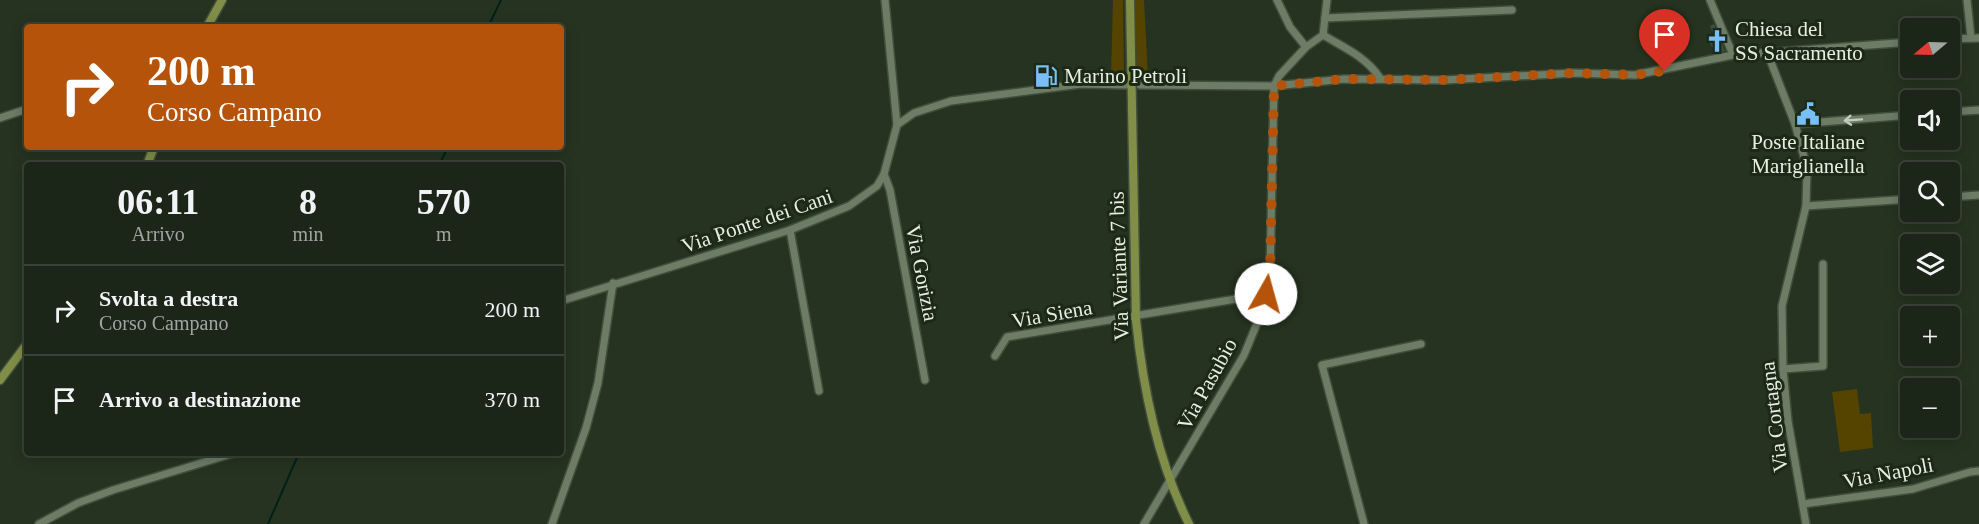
<!DOCTYPE html>
<html lang="it">
<head>
<meta charset="utf-8">
<style>
  :root { --surface:#1c2618; --page:#293225; --text:#f1f3f6; --muted:#a0a5a2; --line:#3a4337 }
  body { margin:0; font-family:Georgia,serif; background:var(--page); color:var(--text); height:100vh; display:flex; flex-direction:column; font-size:22px; white-space:nowrap }
  * { box-sizing:border-box; margin:0 }
  p { font-size:20px; color:var(--muted) }
  .icon { flex:none; width:33px; height:33px; fill:none; stroke:currentColor; stroke-width:2; stroke-linecap:round; stroke-linejoin:round }
  .map { position:relative; flex:1; overflow:hidden }
  .sheet { position:absolute; left:24px; top:162px; width:540px; height:294px; display:flex; flex-direction:column; background:var(--surface); border-radius:6px; box-shadow:0 3px 15px #0003,0 0 0 2px var(--line) }
  .sheet>* { flex:none }
  .guide { position:absolute; left:24px; top:24px; width:540px; height:126px; border-radius:6px; box-shadow:0 3px 15px #0003,0 0 0 2px var(--line); background:#b45309; color:#fff; overflow:hidden }
  .needle { width:39px; rotate:251deg }
  .tools { position:absolute; left:1900px; top:18px; display:grid; gap:12px }
  .tools a { display:grid; place-items:center; width:60px; height:60px; border-radius:6px; background:var(--surface); box-shadow:0 3px 15px #0003,0 0 0 2px var(--line); font-size:30px }
  .pin { position:absolute; display:grid; place-items:center; width:51px; height:51px; color:#fff; margin:-62px -26px; border-radius:50% 50% 50% 0; rotate:-45deg; box-shadow:0 0 6px #0007 }
  .pin .icon { rotate:45deg }
  .me { position:absolute; width:66px; margin:-33px; rotate:7deg; stroke-linejoin:round; filter:drop-shadow(0 0 4px #0008) }
  .turn { display:flex; align-items:center; gap:21px; height:126px; padding:0 24px; font-size:27px }
  .turn .icon { width:78px; height:78px; stroke-width:2.5 }
  .turn b { display:block; font-size:42px; line-height:51px }
  .eta { display:flex; justify-content:space-evenly; align-items:center; height:102px; text-align:center }
  .eta b { font-size:36px; font-weight:600; line-height:42px }
  ul { padding:0; list-style:none }
  li { display:flex; align-items:center; gap:18px; height:90px; padding:0 24px; border-top:2px solid var(--line) }
  li div { flex:1 }
  li b { display:block; font-size:22px }
  li em { font-style:normal }
  .map>svg:first-child { display:block }
  .green { fill:#544400 }
  .lines { fill:none; stroke-linecap:round; stroke-linejoin:round }
  .stream { stroke:#00211b; stroke-width:2 }
  .building { fill:#395143 }
  .minor-casing { stroke:#424e3d; stroke-width:10 }
  .major-casing { stroke:#424e3d; stroke-width:11 }
  .minor { stroke:#6c7c65; stroke-width:7 }
  .major { stroke:#818e47; stroke-width:8 }
  .oneway { stroke:#c1ccbc }
  .route { stroke:#b45309; stroke-width:10; stroke-dasharray:0 18 }
  .labels { text-anchor:middle; dominant-baseline:central; stroke-width:6; stroke-linejoin:round; paint-order:stroke }
  .poi-label { font-size:21px; fill:#e6efe2; stroke:#1c2916; text-anchor:start }
  .street-label { font-size:21px; fill:#e6efe2; stroke:#1c2916 }
</style>
</head>
<body>
<div class="map">
<svg width="1979" height="524" viewBox="0 0 1979 524">
  <rect width="100%" height="100%" fill="#263320"/>
  <g class="green">
    <path d="M1113 0H1123L1124 75 1111 76Z"/>
    <path d="M1135 0H1144L1148 77H1137Z"/>
    <path d="M1857 389 1860 414 1871 413 1873 448 1840 452 1832 392Z"/>
  </g>
  <g class="lines">
    <g class="stream">
      <path d="M488 27 501 0"/>
      <path d="M439 165 448 147"/>
      <path d="M268 524 299 453"/>
    </g>
  </g>
  <path class="building" d="M1714 24 1725 51 1715 53 1708 39 1714 36 1710 26Z"/>
  <g class="lines">
    <g class="minor-casing">
      <g id="minor">
        <path d="M885 0 897 125"/>
        <path d="M1277 0 1290 27 1306 47"/>
        <path d="M1710 0 1733 55"/>
        <path d="M1967 0 1971 38"/>
        <path d="M1325 18 1512 10"/>
        <path d="M1323 35C1345 48 1366 57 1380 78"/>
        <path d="M1950 39 1979 38"/>
        <path d="M1767 52 1795 124 1807 168 1806 206 1782 306 1783 369 1788 421 1806 524"/>
        <path d="M1140 85 1274 86 1344 79 1445 80 1574 73 1635 75 1733 55 1911 42"/>
        <path d="M1950 112 1979 110"/>
        <path d="M0 118 27 109"/>
        <path d="M1795 124 1911 115"/>
        <path d="M884 174 890 190 925 380"/>
        <path d="M1950 197 1979 195"/>
        <path d="M1806 206 1911 199"/>
        <path d="M790 230 819 391"/>
        <path d="M561 301 790 230 849 206 877 186 884 174 897 125 914 113 951 101 1081 84 1126 85"/>
        <path d="M995 356 1007 337 1266 294"/>
        <path d="M1783 369 1823 366V264"/>
        <path d="M1803 504 1913 489 1970 472 1979 471"/>
        <path d="M39 524 78 503 113 490 234 453"/>
        <path d="M552 524 586 428 598 383 613 283"/>
        <path d="M1144 524 1244 355 1265 304 1270 273 1274 86 1279 76 1306 47 1323 35 1327 0"/>
        <path d="M1364 524 1322 365 1421 344"/>
      </g>
    </g>
    <g class="major-casing">
      <g id="major">
        <path d="M1130 0 1136 320C1143 389 1158 462 1189 524"/>
        <path d="M207 27 222 0"/>
        <path d="M147 165 154 147"/>
        <path d="M0 380 27 344"/>
      </g>
    </g>
    <use href="#minor" class="minor"/>
    <use href="#major" class="major"/>
  </g>
  <defs><path id="oneway-shaft" d="M-6 0H5M1.5-3L5.5 0L1.5 3" fill="none" stroke-width="1.6" stroke-linecap="round" stroke-linejoin="round" transform="scale(1.5)"/></defs>
  <use class="oneway" href="#oneway-shaft" transform="translate(1853 120) rotate(176)"/>
  <g class="lines">
    <path class="route" d="M1266 294 1270 273 1274 86 1344 79 1445 80 1574 73 1635 75 1665 71"/>
  </g>
  <defs>
    <g id="church-bare" transform="scale(1.8)"><path d="M-1.2-6h2.4v3.5h3.3v2.4h-3.3V6h-2.4V-.1h-3.3v-2.4h3.3Z" fill="#78bff7" stroke="#1c2916" stroke-width="2.5" paint-order="stroke"/></g>
    <g id="fuel-bare" transform="scale(1.8)"><path d="M-5.5-6h7V0h2V4h1.3V-2.5L3-4.5l.8-.8L6-3V5H2.5V1h-1V6h-7ZM-4.2-4.7v3.2H.2V-4.7Z" fill="#78bff7" stroke="#1c2916" stroke-width="2.5" paint-order="stroke"/></g>
    <g id="civic-bare" transform="scale(1.8)"><path d="M-.6-6.5H3V-4.5H.6V-3L4-1V1h2V6H-6V1h2V-1L-.6-3ZM-1.2 2.5V6h2.4V2.5Z" fill="#78bff7" stroke="#1c2916" stroke-width="2.5" paint-order="stroke"/></g>
  </defs>
  <g fill-rule="evenodd">
    <use href="#church-bare" x="1717" y="41"/>
    <use href="#fuel-bare" x="1046" y="76"/>
    <use href="#civic-bare" x="1808" y="114"/>
  </g>
  <g class="labels">
    <g class="poi-label">
      <text x="1735" y="29">Chiesa del<tspan x="1735" dy="24">SS Sacramento</tspan></text>
      <text x="1064" y="76">Marino Petroli</text>
      <text x="1808" y="142" text-anchor="middle">Poste Italiane<tspan x="1808" dy="24">Mariglianella</tspan></text>
    </g>
    <g class="street-label">
      <text transform="translate(757 221) rotate(-19)">Via Ponte dei Cani</text>
      <text transform="translate(1119 266) rotate(-92)">Via Variante 7 bis</text>
      <text transform="translate(922 273) rotate(79)">Via Gorizia</text>
      <text transform="translate(1052 314) rotate(-10)">Via Siena</text>
      <text transform="translate(1207 384) rotate(-61)">Via Pasubio</text>
      <text transform="translate(1774 417) rotate(-97)">Via Cortagna</text>
      <text transform="translate(1888 473) rotate(-11)">Via Napoli</text>
    </g>
  </g>
</svg>
<div class="tools">
<a><svg class="needle" viewBox="-14 -14 28 28"><path d="M0-13l5 13h-10z" fill="#e53935"/><path d="M0 13l5-13h-10z" fill="#a0a5a2"/></svg></a>
<a><svg class="icon" aria-label="sound" viewBox="0 0 24 24"><path d="M4 9h4l5-4v14l-5-4H4zM17 9q2 3 0 6"/></svg></a>
<a><svg class="icon" aria-label="search" viewBox="0 0 24 24"><circle cx="10" cy="10" r="6"/><path d="M15 15l6 6"/></svg></a>
<a><svg class="icon" aria-label="layers" viewBox="0 0 24 24"><path d="M12 4l9 5-9 5-9-5zM3 14l9 5 9-5"/></svg></a>
<a>+</a>
<a>−</a>
</div>
<div class="pin" style="left:1665px;top:71px;background:#d93025"><svg class="icon" aria-label="arrive" viewBox="0 0 24 24"><path d="M6 21V4h12l-3 4 3 4H6"/></svg></div>
<svg class="me" style="left:1266px;top:294px" viewBox="-20 -20 40 40"><circle r="19" fill="#fff"/><path d="M0-13L10 11 0 6-10 11z" fill="#b45309"/></svg>
<div class="guide">
<div class="turn"><svg class="icon" aria-label="right" viewBox="0 0 24 24"><path d="M7 20v-9h11M14 6l5 5-5 5"/></svg><div><b>200 m</b>Corso Campano</div></div>
</div>
<section class="sheet">
<div class="eta">
<div><b>06:11</b><p>Arrivo</p></div>
<div><b>8</b><p>min</p></div>
<div><b>570</b><p>m</p></div>
</div>
<ul>
<li><svg class="icon" aria-label="right" viewBox="0 0 24 24"><path d="M7 20v-9h11M14 6l5 5-5 5"/></svg><div><b>Svolta a destra</b><p>Corso Campano</p></div><em>200 m</em></li>
<li><svg class="icon" aria-label="arrive" viewBox="0 0 24 24"><path d="M6 21V4h12l-3 4 3 4H6"/></svg><div><b>Arrivo a destinazione</b></div><em>370 m</em></li>
</ul>
</section>
</div>
</body>
</html>
